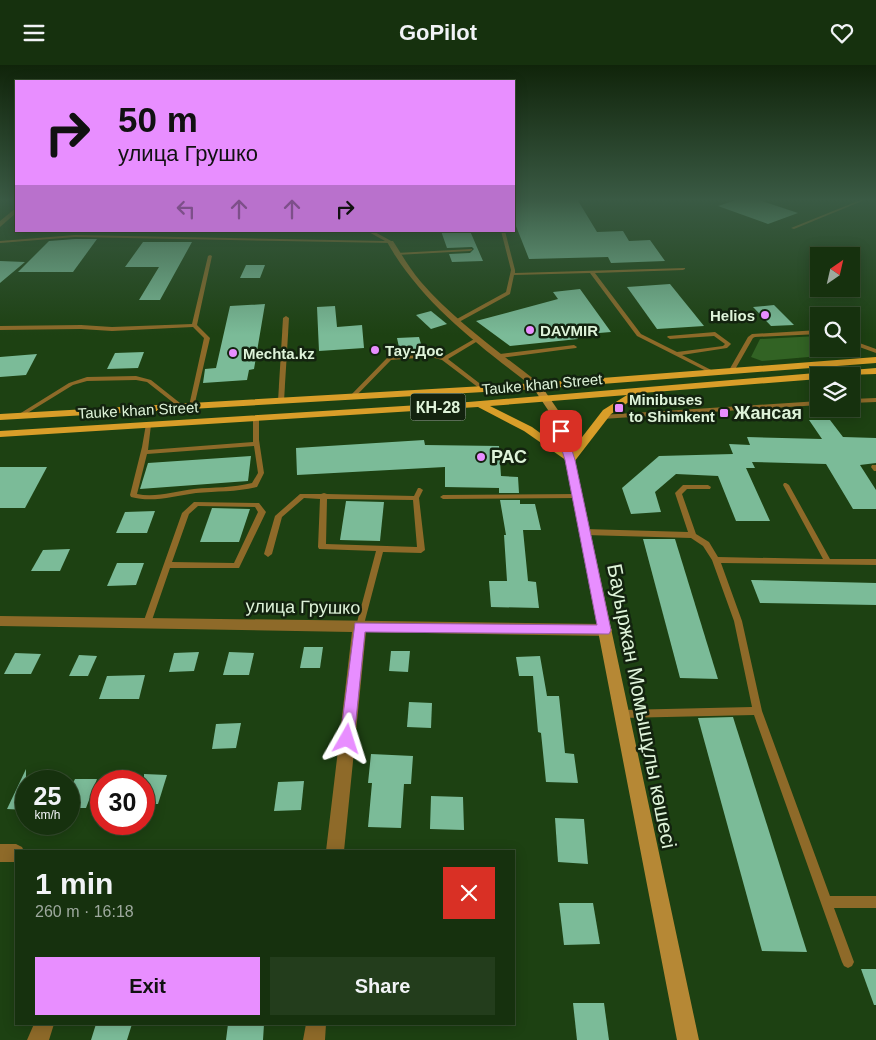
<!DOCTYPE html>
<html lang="en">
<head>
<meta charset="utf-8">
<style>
  :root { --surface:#16310e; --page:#233d1c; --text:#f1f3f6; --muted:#9ea99e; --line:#354c2e; --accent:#e88eff }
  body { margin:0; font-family:Helvetica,sans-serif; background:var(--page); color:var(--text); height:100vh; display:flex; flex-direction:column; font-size:19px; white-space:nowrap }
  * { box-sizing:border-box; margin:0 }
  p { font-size:16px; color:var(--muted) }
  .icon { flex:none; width:28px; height:28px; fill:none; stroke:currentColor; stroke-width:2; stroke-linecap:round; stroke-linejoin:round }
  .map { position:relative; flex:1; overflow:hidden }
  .panel { position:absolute; left:15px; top:785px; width:500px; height:175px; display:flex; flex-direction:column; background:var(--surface); border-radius:0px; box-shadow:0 2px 12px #0003,0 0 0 1px var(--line) }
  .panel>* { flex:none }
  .top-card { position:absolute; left:15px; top:15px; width:500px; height:152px; border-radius:0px; box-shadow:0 2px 12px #0003,0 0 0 1px var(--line); background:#e88eff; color:#111; overflow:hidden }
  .needle { width:32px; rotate:34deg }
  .fabs { position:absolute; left:810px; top:182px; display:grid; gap:10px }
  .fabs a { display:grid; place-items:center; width:50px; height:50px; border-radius:0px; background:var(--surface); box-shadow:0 2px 12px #0003,0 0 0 1px var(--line); font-size:25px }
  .speed { position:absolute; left:15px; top:705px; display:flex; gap:10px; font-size:25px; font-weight:700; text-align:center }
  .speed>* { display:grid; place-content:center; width:65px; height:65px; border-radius:50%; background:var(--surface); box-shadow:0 2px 12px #0003,0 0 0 1px var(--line); line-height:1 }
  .speed small { font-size:12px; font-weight:400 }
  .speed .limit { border:8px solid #d22; background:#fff; color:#111 }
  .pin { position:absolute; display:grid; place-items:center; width:42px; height:42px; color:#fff; margin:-21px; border-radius:10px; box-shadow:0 2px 8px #0006 }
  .me { position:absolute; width:55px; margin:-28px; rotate:6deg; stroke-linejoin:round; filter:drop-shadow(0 0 4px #0008) }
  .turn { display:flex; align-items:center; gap:18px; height:105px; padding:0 20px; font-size:22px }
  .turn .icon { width:65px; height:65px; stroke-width:2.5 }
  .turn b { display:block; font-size:35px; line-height:42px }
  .lanes { display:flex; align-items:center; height:48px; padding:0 20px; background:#0003; justify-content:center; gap:25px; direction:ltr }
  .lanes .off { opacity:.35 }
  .round { display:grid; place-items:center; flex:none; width:52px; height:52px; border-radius:0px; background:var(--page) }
  .summary { display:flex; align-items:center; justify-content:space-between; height:85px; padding:0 20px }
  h1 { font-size:30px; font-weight:600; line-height:38px }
  .cta { display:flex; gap:10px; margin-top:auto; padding:10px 20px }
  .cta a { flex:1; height:58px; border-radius:0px; background:var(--accent); color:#111; font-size:20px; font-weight:600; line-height:58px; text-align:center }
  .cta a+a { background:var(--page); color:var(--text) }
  header { display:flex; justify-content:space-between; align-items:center; height:65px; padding:0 20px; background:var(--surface); font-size:22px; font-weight:600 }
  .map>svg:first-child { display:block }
  .green { fill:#326324 }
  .building { fill:#7bbb98 }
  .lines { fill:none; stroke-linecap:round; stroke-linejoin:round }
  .lane { fill:#8e6a29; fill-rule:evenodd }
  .street { fill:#8e6a29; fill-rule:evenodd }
  .secondary { fill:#b68835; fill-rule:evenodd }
  .primary { fill:#d99e29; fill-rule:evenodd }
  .route { fill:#e88eff; stroke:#975ca6 }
  .poi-dot { fill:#e88eff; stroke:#13230f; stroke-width:2 }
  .labels { text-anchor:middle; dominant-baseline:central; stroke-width:5; stroke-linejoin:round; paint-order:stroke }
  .far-poi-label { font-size:15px; font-weight:bold; fill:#def3d9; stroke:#13230f; text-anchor:start }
  .far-street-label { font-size:15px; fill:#def3d9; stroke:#13230f }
  .shield { fill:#13230f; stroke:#a1b59c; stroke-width:1 }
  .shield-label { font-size:16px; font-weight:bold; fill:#def3d9 }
  .poi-label { font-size:18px; font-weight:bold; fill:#def3d9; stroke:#13230f; text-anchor:start }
  .street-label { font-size:18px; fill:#def3d9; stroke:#13230f }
  .near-street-label { font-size:21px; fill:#def3d9; stroke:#13230f }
</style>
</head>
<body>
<header><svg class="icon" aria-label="menu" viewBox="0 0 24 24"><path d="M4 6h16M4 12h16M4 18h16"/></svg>GoPilot<svg class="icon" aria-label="heart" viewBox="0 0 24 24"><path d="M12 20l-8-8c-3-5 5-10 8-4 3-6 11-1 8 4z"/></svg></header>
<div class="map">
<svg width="876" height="975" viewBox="0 0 876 975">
  <rect width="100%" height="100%" fill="#1d4112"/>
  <path class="green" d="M818 271 819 284 851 283 854 284 855 288 762 296 751 292 760 274Z"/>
  <g class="building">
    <path d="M514 134H577L597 167 623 166 629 176 650 175 665 196 611 198 608 192 529 194 514 156Z"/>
    <path d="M739 134H756L798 148 768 159 718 141Z"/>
    <path d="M441 166H470L483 196 452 197 449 189 470 188 474 184 472 182 447 183Z"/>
    <path d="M75 174H97L73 207H18L49 176Z"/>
    <path d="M143 177H192L160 235H139L159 202H125Z"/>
    <path d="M0 196 25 197 0 218Z"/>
    <path d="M246 200H265L260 213H240Z"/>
    <path d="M670 219 704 261 657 264 627 222Z"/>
    <path d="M580 224 611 267 575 270 578 274 510 281 476 256 558 234 553 227Z"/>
    <path d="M265 239 254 304 249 305 247 315 203 318 205 304 216 303 230 241Z"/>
    <path d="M774 240 794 260 771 261 753 242Z"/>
    <path d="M335 241 337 262 362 260 364 283 319 286 317 242Z"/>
    <path d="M431 246 447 259 431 264 416 250Z"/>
    <path d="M419 272 423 286 400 287 397 273Z"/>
    <path d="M144 287 138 303 107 304 115 288Z"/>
    <path d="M37 289 26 310 0 312V292Z"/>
    <path d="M809 355H830L843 372 876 373V398L860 400 876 425V444H853L826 399 752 397 755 403H746L770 456H736L718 411 676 409 655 427 661 447 631 449 622 423 659 391 733 389 729 379 750 380 747 372 822 374Z"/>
    <path d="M424 375 425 380 499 381 501 411 518 412 519 428H499V423L445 422V402L297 410 296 383Z"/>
    <path d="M251 391 248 416 140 424 148 398Z"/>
    <path d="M0 402H47L25 443H0Z"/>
    <path d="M500 435H520V439H535L541 465H523L528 516 536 517 539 543 491 542 489 516H507L504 470H506Z"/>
    <path d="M346 436 384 437 380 476 340 475Z"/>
    <path d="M212 443 250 444 239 477H200Z"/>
    <path d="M155 446 147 468H116L125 447Z"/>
    <path d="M643 474H675L718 614 680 613Z"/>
    <path d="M70 484 60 506H31L43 485Z"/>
    <path d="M117 498H144L136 520 107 521Z"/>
    <path d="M751 515 876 518V540L760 538Z"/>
    <path d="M304 582H323L320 603H300Z"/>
    <path d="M391 586H410L408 607 389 606Z"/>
    <path d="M199 587 194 606 169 607 174 588Z"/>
    <path d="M229 587 254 588 249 610H223Z"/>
    <path d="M15 588 41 589 31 609H4Z"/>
    <path d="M79 590 97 591 88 611H69Z"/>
    <path d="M540 591 547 631H559L565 688 574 689 578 718 546 717 541 668 538 667 533 611H519L516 592Z"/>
    <path d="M145 610 139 634H99L107 611Z"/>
    <path d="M409 637 432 638 431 663 407 662Z"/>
    <path d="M733 652 807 887 762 886 698 653Z"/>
    <path d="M241 658 236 683 212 684 216 659Z"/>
    <path d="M371 689 413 691 411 719H404L401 763 368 762 372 718H368Z"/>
    <path d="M26 704V745L7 744Z"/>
    <path d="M144 709 167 710 158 739H144Z"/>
    <path d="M75 714H97L86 743H69V718H73Z"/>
    <path d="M304 716 301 745 274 746 278 717Z"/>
    <path d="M431 731 463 732 464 765 430 764Z"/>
    <path d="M555 753 584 754 588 799 558 797Z"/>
    <path d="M559 838H593L600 879 564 880Z"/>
    <path d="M861 904H876V940H874Z"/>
    <path d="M573 938H604L609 975H577Z"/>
    <path d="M96 959H132L127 975H91Z"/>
    <path d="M228 959H264L263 975H226Z"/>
  </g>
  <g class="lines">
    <g class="lane">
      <path d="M863 134H867L794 164 791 163Z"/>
      <path d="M367 166H373L393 177 391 178 75 172 0 178V176L75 170 385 176Z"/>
      <path d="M501 166H505L515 205V208L685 203V204L683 205 595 208 641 269 677 287 723 281 725 279 714 271 670 274 667 272 668 271 715 267 730 278 731 279 727 283 682 290 717 308 716 309H712L637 271 590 208 514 210 510 229 459 257H455V255L506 227 511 205Z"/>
      <path d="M472 184V185L470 186 396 190 394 189 396 188Z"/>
      <path d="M210 190 212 191 197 260 210 273 194 342 192 343 189 341 204 273 193 262 112 266 81 264 0 265V261L81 260 112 262 192 259 208 191Z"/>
      <path d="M286 251 289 253 284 336 281 338 278 336 283 253Z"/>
      <path d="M819 265V269L755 272 753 273 733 308H729L728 307 748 272 752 269Z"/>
      <path d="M476 273 481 274 448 294 483 321V323H479L442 295 431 292 391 295 354 333H350L349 332 387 293 431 288 443 292Z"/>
      <path d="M851 275 876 284V288L851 279Z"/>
      <path d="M574 280 577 282 576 283 500 293 497 291 500 289Z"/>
      <path d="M136 311 151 315 185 342 182 344 180 343 147 317 136 315 87 316 73 320 21 352H17L16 351 69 318 87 312Z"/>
      <path d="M876 333V337L851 338V334Z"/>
      <path d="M819 336V340L602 354 599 352 602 350Z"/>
      <path d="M256 351 259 353V375L264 408 257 422C237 427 217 426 196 428 173 431 153 438 131 432L130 430 142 382 146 359H150L151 360 148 385 253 377V353ZM254 381 258 408 252 418C233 423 214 422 194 424 175 426 156 433 137 429L147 389Z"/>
      <path d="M872 400H876V406H874L871 402Z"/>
      <path d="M784 418H786L789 420 830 494H876V500L721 498 742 556 762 646 830 831H876V843H834L854 897 852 901 848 903 844 901 842 897 754 650 622 653 619 652 617 649 619 646 622 645 752 642 734 556 712 495 703 481 691 473 585 470 581 467 585 464 688 467 675 428 683 420H708L711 422 710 424H687L682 429 696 469 709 477 718 492 823 494 783 420Z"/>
      <path d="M418 423H420L423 425 419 433 425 485 421 488 383 487 363 563 360 564 357 563 356 561 376 486 319 484 318 482 320 434 304 433 282 452 272 489 268 492 264 489 275 451 300 429H321L324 428 327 429 414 431ZM327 434 413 435 417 482 326 479Z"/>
      <path d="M577 429 580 431 579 433 443 434 440 432 443 430Z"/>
      <path d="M194 437 257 438H259L266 447 239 503H170L151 558 150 560 147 561 144 560 143 558 182 448ZM198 441 255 442 258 447 234 498 172 497 189 449Z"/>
    </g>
    <g class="street">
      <path d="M16 143V148L0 162V156Z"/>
      <path d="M389 176H393C402 190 410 204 421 217 455 256 499 287 540 319V323H534C479 280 422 239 387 177Z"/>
      <path d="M0 551 605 559 610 561 612 565 610 569 605 571 366 567 344 786H326L352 567 0 561Z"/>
      <path d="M0 779H16L22 782 24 786H16V797H0Z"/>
      <path d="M34 959H54L49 975H27Z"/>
      <path d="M306 959H326L325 975H303Z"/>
    </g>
    <path class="secondary" d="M537 318 540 319 562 351 575 395 699 975H677L565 395 552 351 532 321Z"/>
    <g class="primary">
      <path d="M876 292V298L537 324 0 355V349L537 318Z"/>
      <path d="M876 303V309L819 311V314L642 328 611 349 574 397 570 398 524 366 478 342 0 372V366L468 337ZM627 330 603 345 569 389 532 362 490 341Z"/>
    </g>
  </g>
  <linearGradient id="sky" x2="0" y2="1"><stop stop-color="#10240a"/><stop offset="0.5" stop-color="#3a5a44"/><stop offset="1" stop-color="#3a5a44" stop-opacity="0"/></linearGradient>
  <rect width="876" height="270" fill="url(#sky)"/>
  <path class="route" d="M561 363 566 366 575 395 611 565 609 569 365 567 354 674 352 679 347 680 342 679 340 674 355 558 597 560 565 395 556 366Z"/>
  <g class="poi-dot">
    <circle cx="765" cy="250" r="5"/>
    <circle cx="530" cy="265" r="5"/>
    <circle cx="375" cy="285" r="5"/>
    <circle cx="233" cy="288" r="5"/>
    <rect x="614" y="338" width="10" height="10" rx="2.5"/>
    <rect x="719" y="343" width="10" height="10" rx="2.5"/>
    <circle cx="481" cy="392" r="5"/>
  </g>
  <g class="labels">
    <g class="far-poi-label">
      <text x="755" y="250" text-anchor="end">Helios</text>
      <text x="540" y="265">DAVMIR</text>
      <text x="385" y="285">Тау-Дос</text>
      <text x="243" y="288">Mechta.kz</text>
      <text x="629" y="334">Minibuses<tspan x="629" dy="17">to Shimkent</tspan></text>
    </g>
    <g class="far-street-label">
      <text transform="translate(542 319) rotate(-5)">Tauke khan Street</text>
      <text transform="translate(138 345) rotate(-3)">Tauke khan Street</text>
    </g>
    <rect class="shield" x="410.5" y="328.5" width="55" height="27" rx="4"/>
    <g class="shield-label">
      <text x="438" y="342">КН-28</text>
    </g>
    <g class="poi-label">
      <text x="734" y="348">Жансая</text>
      <text x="491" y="392">РАС</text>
    </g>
    <g class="street-label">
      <text transform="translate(303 542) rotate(1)">улица Грушко</text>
    </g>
    <g class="near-street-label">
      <text transform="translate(642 641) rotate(79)">Бауыржан Момышұлы көшесі</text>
    </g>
  </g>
</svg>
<div class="fabs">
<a><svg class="needle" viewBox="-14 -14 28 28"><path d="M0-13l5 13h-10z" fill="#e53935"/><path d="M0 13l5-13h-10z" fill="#9ea99e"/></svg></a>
<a><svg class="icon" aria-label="search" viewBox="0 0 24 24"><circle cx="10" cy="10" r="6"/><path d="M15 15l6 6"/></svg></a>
<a><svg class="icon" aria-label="layers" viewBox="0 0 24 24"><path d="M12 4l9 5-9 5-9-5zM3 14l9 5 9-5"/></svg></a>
</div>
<div class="speed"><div>25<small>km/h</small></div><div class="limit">30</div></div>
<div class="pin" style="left:561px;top:366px;background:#d93025"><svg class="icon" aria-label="arrive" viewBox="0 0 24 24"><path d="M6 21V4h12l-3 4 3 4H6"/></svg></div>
<svg class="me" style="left:347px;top:674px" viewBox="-20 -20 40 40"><path d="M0-17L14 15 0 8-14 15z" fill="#e88eff" stroke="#fff" stroke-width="4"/></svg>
<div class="top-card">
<div class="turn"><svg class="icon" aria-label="right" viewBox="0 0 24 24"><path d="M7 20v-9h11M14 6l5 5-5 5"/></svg><div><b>50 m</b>улица Грушко</div></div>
<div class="lanes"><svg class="icon off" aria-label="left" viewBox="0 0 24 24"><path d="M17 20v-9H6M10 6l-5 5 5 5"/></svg><svg class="icon off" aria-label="ahead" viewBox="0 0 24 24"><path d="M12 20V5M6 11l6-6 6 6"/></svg><svg class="icon off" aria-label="ahead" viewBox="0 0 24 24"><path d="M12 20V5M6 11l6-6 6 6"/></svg><svg class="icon" aria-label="right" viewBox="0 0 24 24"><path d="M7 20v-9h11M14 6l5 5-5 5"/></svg></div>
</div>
<section class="panel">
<div class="summary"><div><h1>1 min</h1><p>260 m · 16:18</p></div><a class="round" style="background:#d93025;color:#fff"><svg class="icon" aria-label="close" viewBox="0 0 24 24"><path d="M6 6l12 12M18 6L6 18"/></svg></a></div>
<div class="cta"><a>Exit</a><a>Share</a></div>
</section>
</div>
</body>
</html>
